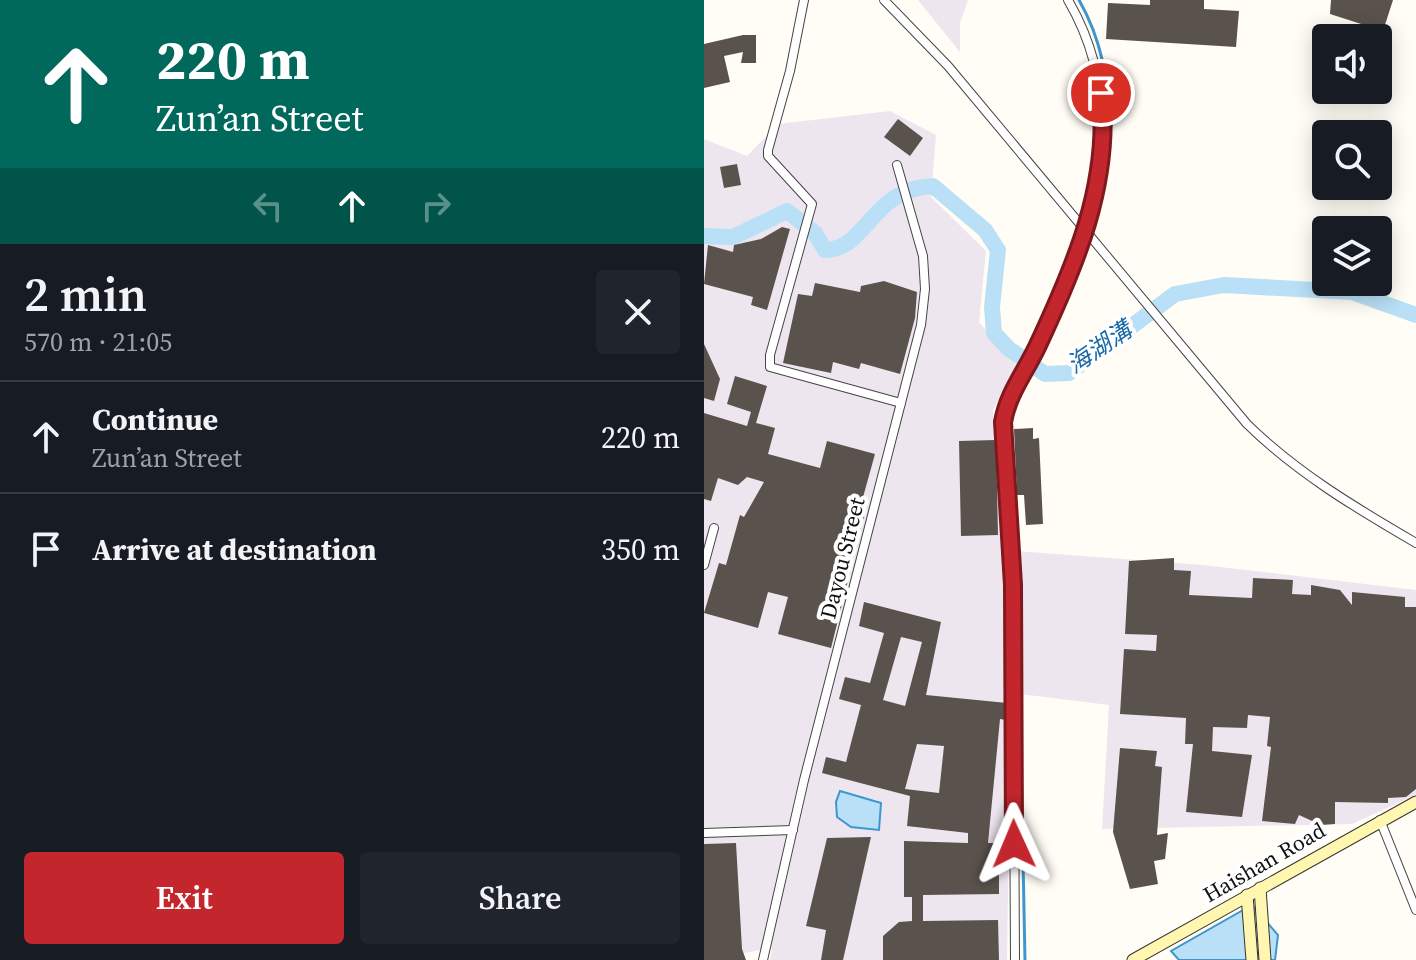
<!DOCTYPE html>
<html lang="en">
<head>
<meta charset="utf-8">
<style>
  :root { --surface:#171b24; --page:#20242c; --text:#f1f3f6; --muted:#9ea1a6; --line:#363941; --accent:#c4262e }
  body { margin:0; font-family:"Source Serif 4","Noto Sans TC",serif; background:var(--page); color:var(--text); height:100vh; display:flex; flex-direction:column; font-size:30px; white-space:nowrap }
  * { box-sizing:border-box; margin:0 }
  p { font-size:26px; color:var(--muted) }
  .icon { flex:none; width:44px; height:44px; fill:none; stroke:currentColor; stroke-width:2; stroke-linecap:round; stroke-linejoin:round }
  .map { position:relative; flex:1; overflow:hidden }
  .sheet { display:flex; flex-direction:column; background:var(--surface); width:704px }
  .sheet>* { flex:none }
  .hud { background:#00695c; color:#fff; overflow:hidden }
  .controls { position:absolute; left:608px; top:24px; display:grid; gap:16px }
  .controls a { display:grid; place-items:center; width:80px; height:80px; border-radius:8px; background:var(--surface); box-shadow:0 4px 20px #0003; font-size:40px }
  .pin { position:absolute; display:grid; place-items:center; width:68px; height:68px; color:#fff; margin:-34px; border:4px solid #fff; border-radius:50%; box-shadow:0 2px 8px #0007 }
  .me { position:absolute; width:88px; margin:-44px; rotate:359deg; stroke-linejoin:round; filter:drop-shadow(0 0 6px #0008) }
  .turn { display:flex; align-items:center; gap:28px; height:168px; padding:0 24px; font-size:36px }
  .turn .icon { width:104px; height:104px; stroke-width:2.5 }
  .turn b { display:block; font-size:56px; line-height:68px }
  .lanes { display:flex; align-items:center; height:76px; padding:0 24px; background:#0003; justify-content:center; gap:40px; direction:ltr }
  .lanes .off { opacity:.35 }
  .round { display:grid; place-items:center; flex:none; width:84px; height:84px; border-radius:8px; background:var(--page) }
  .summary { display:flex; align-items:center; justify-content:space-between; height:136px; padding:0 24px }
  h1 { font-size:48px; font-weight:600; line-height:60px }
  .cta { display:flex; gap:16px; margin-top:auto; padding:16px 24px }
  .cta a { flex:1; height:92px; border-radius:8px; background:var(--accent); color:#fff; font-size:32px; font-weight:600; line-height:92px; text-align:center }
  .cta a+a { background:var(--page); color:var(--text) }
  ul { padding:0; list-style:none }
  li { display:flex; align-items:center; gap:24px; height:112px; padding:0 24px; border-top:2px solid var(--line) }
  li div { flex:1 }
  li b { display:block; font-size:30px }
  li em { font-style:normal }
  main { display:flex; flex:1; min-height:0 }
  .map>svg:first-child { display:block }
  .industrial { fill:#eee6ef }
  .water { fill:#b9e0f7; stroke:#3f96cf; stroke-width:2 }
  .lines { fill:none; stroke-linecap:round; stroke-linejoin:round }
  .stream { stroke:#3f96cf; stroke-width:3 }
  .river { stroke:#b9e0f7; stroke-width:16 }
  .building { fill:#5a524d; fill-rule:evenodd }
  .street-casing { stroke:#444; stroke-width:10 }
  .secondary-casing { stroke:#333; stroke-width:13 }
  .street { stroke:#fff; stroke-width:8 }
  .secondary { stroke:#fff6b0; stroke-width:11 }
  .route-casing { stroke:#7f191e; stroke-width:20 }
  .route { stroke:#c4262e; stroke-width:14 }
  .labels { text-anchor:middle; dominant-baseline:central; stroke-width:8; stroke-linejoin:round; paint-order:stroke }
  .street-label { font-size:22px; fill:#111; stroke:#fff }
  .water-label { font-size:24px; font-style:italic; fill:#1768a6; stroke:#fff }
</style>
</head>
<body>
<main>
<section class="sheet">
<div class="hud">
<div class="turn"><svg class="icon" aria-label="ahead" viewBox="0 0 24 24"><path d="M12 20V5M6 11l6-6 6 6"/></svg><div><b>220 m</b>Zun’an Street</div></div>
<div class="lanes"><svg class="icon off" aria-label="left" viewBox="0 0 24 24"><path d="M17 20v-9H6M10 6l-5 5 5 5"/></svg><svg class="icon" aria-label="ahead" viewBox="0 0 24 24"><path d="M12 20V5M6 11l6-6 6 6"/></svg><svg class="icon off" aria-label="right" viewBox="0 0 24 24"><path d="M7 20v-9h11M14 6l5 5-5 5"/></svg></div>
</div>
<div class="summary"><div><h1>2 min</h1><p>570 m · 21:05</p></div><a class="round"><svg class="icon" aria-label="close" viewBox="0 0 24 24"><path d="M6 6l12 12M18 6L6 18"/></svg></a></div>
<ul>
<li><svg class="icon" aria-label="ahead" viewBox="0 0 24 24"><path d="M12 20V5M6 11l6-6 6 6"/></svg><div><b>Continue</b><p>Zun’an Street</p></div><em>220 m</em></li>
<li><svg class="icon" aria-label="arrive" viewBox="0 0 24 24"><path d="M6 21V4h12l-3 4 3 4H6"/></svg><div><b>Arrive at destination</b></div><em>350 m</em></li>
</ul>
<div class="cta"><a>Exit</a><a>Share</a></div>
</section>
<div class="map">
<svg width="712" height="960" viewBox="0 0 712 960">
  <rect width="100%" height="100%" fill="#fffdf5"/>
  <g class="industrial">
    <path d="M214 0H264L256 23V52Z"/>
    <path d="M186 111 232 135 227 197 282 251 275 322 313 366 289 410 299 550 499 565 712 590V795L648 824 398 829 405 705 307 693 303 960H66L68 948 0 960V139L43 156 74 124Z"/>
  </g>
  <g class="water">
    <path d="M136 791 177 803 175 830 147 827 133 817 132 802Z"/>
    <path d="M548 905 574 935 571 960H475L467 951Z"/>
  </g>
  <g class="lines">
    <g class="stream">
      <path d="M375 0C398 40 404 81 407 126"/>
      <path d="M387 223 406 135"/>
      <path d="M378 260 382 245"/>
      <path d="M321 960 313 554 304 427 311 398 376 266"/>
    </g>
    <path class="river" d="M0 236 29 237 83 211 111 233 121 250C163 250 167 188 229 186L281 230 294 250 288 307 290 333 305 349 341 374 365 373 471 294 520 285 648 292 712 315"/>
  </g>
  <g class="building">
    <path d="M446 0H500V9L535 11 532 47 402 39 404 3 446 5Z"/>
    <path d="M627 0H689L679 31 626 14Z"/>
    <path d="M39 35H52V63H37L39 52 20 56 26 82 0 88V44Z"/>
    <path d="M194 119 219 138 206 156 180 137Z"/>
    <path d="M33 164 37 185 20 188 16 167Z"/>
    <path d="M78 227 86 229 63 310 47 305 49 297 0 284 4 245 29 252 30 245 57 239Z"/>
    <path d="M180 281 213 292 211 318 196 374 157 363 155 369 129 362 127 373 79 363 94 294 108 296 111 283 156 292 157 286Z"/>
    <path d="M0 344 16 379 10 401 0 398Z"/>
    <path d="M31 376 63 386 52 423 71 428 64 454 116 468 123 441 171 454 156 508 162 510 142 575 145 576 127 648 74 634 84 597 64 592 54 628 0 613 15 563 22 565 36 515 40 517 60 482 43 477 34 485 14 478 7 501 0 499V413L43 426 47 412 23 404Z"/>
    <path d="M329 428V439L335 438 339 524 322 525 320 495H313L310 429Z"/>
    <path d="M292 440 294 535 257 536 255 441Z"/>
    <path d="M470 558V570L487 571 485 595 548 598 549 578 589 580 588 594 607 595V585L636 590 648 605V592L701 597V607H712V789L702 797 684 798V803L631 802V824L617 825 595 815 591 824 558 821 567 747 563 746 566 717 544 715 543 728 509 727 508 751 548 755 538 817 482 812 489 744H481L482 718 416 714 420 649 452 651 453 635 421 634 425 561Z"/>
    <path d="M160 602 237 622 222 695 303 703 302 720 296 719 284 843H295V894L219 895V921L294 920 295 960H179V936L195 922 208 921V897H200V841L264 843V833L203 826 206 796 118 773 122 757 142 762 157 705 135 699 141 677 166 683 180 633 155 626ZM197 637 218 642 201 706 179 700ZM213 744 240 746 235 793 201 789Z"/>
    <path d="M416 748 453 751 451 766 458 767 453 835 464 833 461 859 450 861 454 884 426 889 409 832Z"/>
    <path d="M167 837 139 960H117L122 930 102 926 123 838Z"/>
    <path d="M32 843 38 949 42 960H0V844Z"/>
  </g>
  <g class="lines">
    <g class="street-casing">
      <g id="street">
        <path d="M100 0 86 71 64 150V156L108 204 66 355V367L197 403"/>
        <path d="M180 0 244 66 543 424C593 473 652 508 712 543"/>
        <path d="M0 565 10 528"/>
        <path d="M676 820 712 910"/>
        <path d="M0 833 89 830"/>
        <path d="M59 960 100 780 217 325 221 289 219 256 193 165"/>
        <path d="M311 960 309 585 299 422C304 392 324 368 337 339 387 229 431 115 364 0"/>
      </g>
    </g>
    <g class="secondary-casing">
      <g id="secondary">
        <path d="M556 888 561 960"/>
        <path d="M543 895 548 960"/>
        <path d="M429 960 712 802"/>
      </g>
    </g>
    <use href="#street" class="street"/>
    <use href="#secondary" class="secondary"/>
  </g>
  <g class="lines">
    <g class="route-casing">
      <path id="route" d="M310 844 309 585 299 422C304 393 321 373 334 345 371 266 407 183 397 93"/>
    </g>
    <use href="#route" class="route"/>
  </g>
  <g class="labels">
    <g class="street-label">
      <text transform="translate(138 558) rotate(-76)">Dayou Street</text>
      <text transform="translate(560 862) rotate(-30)">Haishan Road</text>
    </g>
    <g class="water-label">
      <text transform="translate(395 347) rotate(-34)">海湖溝</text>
    </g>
  </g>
</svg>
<div class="controls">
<a><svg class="icon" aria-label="sound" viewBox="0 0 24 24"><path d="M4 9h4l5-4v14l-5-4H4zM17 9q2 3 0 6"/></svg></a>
<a><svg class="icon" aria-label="search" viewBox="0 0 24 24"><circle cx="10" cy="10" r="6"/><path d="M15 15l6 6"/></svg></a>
<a><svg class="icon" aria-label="layers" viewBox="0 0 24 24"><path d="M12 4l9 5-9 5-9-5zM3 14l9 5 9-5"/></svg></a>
</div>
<div class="pin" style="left:397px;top:93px;background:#d93025"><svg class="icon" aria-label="arrive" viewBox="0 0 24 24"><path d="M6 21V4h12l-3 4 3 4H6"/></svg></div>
<svg class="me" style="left:310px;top:844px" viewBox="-20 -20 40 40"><path d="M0-17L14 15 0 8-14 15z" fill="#c4262e" stroke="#fff" stroke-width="4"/></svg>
</div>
</main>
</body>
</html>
